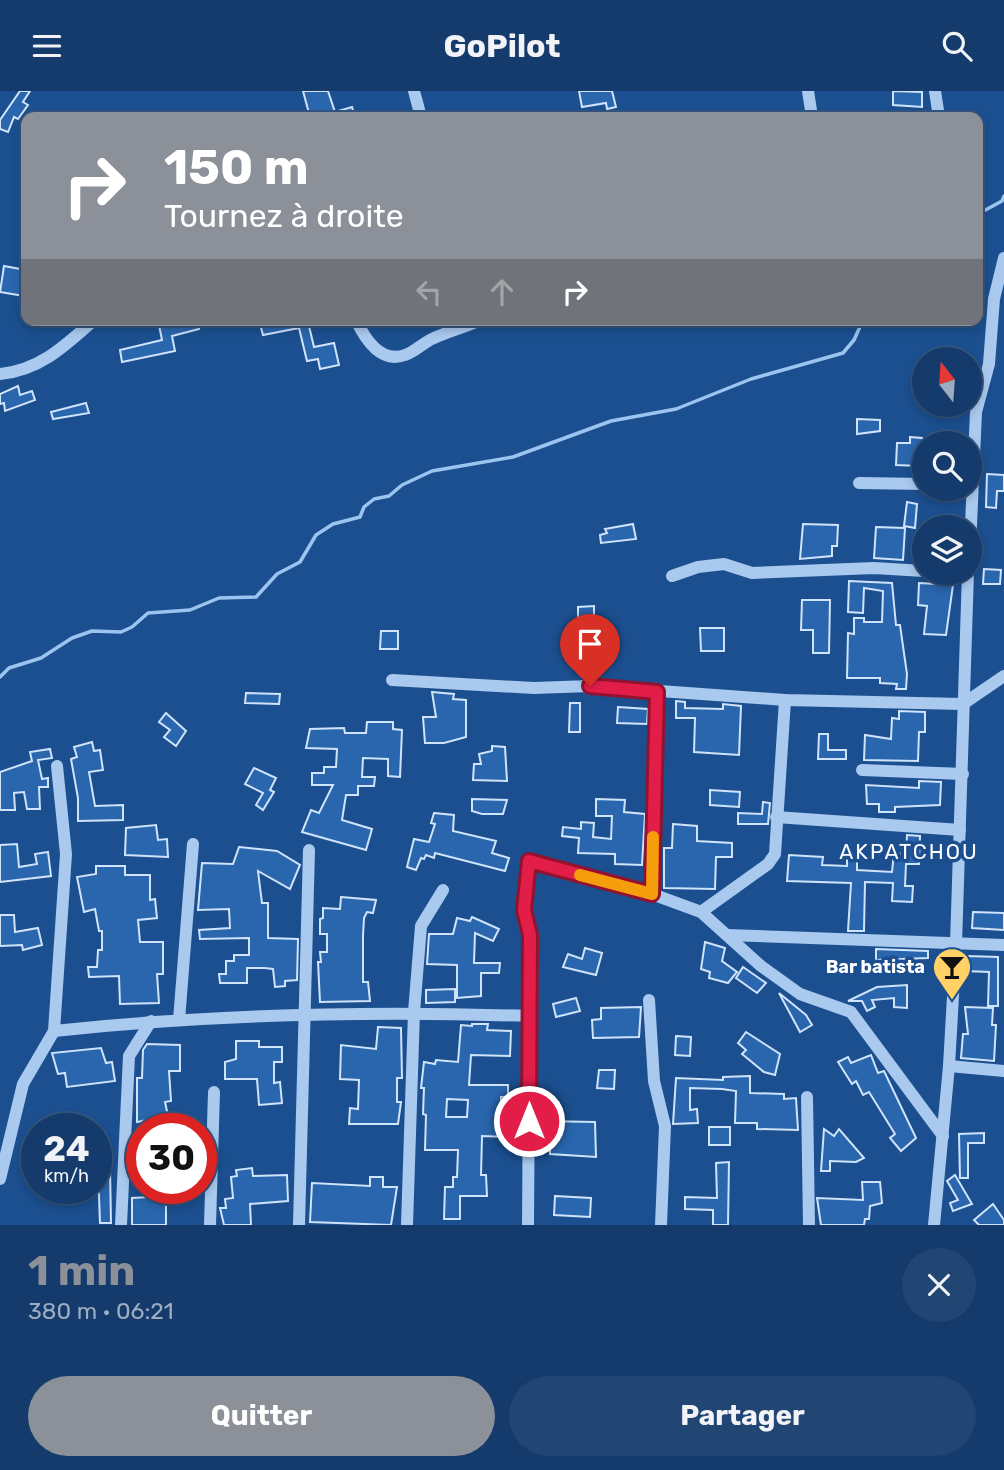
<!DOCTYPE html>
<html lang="fr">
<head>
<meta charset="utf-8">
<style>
  :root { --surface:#143b6b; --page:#214673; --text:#f1f3f6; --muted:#9dadc1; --line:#33557e; --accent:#8c9099 }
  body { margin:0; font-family:Rubik,sans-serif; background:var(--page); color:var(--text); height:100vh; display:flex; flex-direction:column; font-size:26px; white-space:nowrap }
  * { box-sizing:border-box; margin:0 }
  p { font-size:23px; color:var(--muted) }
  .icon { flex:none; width:38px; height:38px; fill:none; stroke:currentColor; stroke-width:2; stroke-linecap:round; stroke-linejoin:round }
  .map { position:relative; height:1134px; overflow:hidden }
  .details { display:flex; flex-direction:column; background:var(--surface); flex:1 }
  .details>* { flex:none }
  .guide { position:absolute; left:21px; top:21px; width:962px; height:214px; border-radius:14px; box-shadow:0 4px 10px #0003,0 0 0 2px var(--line); background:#8c9099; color:#fff; overflow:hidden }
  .needle { width:46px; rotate:343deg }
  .buttons { position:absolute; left:912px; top:256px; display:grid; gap:14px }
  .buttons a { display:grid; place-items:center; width:70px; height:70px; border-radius:50%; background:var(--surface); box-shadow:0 4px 10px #0003,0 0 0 2px var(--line); font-size:35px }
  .speed { position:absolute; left:21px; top:1022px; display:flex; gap:14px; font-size:35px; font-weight:700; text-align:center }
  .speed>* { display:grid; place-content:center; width:91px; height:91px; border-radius:50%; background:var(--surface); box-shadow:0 4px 10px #0003,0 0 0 2px var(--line); line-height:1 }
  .speed small { font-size:18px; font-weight:400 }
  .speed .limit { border:10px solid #d22; background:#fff; color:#111 }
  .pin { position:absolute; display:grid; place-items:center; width:60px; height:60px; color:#fff; margin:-72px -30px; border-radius:50% 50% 50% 0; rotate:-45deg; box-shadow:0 0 7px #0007 }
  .pin .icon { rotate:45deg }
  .me { position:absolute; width:77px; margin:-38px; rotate:0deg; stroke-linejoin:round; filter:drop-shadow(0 0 5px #0008) }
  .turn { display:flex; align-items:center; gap:24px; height:147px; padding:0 28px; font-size:32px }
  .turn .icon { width:91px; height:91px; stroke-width:2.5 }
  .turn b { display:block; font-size:49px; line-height:60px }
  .lanes { display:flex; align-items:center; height:66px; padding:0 28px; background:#0003; justify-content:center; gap:35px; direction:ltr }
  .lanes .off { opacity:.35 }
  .round { display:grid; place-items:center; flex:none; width:74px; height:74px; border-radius:37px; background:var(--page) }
  .head { display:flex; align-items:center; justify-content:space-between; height:119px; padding:0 28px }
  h1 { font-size:42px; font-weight:700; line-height:52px; color:var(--accent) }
  .button { display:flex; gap:14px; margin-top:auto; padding:14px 28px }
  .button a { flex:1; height:80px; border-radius:42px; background:var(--accent); color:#fff; font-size:28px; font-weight:700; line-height:80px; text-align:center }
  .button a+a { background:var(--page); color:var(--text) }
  header { display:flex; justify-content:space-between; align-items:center; height:91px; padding:0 28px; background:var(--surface); font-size:32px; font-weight:700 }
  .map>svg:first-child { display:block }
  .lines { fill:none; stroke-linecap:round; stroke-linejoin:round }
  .stream { stroke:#9cc4f0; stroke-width:3.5 }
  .building { fill:#2a66ad; stroke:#cfe3fa; stroke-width:2; fill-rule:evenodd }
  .minor { stroke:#a9c9ee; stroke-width:12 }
  .route-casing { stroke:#92132f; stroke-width:18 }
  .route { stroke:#e11d48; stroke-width:12 }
  .slow { stroke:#f59e0b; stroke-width:12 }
  .labels { text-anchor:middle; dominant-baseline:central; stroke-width:7; stroke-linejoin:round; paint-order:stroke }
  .poi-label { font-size:18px; font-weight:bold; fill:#fff; stroke:#1b4f8f; text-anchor:end }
  .quarter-label { font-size:21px; letter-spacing:2px; fill:#fff; stroke:#1b4f8f }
</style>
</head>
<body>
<header><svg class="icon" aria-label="menu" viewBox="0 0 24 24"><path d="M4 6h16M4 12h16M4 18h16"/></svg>GoPilot<svg class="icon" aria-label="search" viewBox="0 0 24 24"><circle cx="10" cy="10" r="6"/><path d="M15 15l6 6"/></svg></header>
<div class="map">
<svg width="1004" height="1134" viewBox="0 0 1004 1134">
  <rect width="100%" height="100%" fill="#1b4f8f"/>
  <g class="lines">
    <g class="stream">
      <path d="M978 123 1002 110 1004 105"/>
      <path d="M0 586 9 577 41 567 72 547 92 540 121 541 132 536 148 522 190 519 219 507 256 506 277 483 300 471 316 444 333 433 360 426 364 416 374 408 389 405 402 394 432 380 513 366 611 330 676 318 751 288 843 262 854 249 863 229"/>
    </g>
  </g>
  <g class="building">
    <path d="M20 0H30L23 11 28 14 18 28 14 26 8 41 0 38V29Z"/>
    <path d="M303 0H328L335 21 352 16 355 26H310Z"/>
    <path d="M579 0H612L616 16 607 18 606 12 582 16Z"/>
    <path d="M893 0 922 1V16L893 14Z"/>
    <path d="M4 175 26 179 24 205 0 201Z"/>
    <path d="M179 229H197L199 238 172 245 175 260 122 271 120 259 162 249 159 234Z"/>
    <path d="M259 229H314L315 234 309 235 314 256 334 252 339 274 320 278 318 268 307 270 299 237 263 244Z"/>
    <path d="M18 295 20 304 32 300 35 309 5 320 4 312 0 313V303Z"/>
    <path d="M86 312 89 322 53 328 51 321Z"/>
    <path d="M857 328 880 329V340L857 343Z"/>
    <path d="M910 346 922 347 920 375 896 374 897 352H910Z"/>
    <path d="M987 383 1004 384V400H997L996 417 986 416Z"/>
    <path d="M907 411 917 413 915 437 904 435Z"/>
    <path d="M633 433 636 448 601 452 600 444 607 442 605 438Z"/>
    <path d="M803 433 838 434 837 455H832V465L800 468Z"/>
    <path d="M876 436 905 437 903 469 874 467Z"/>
    <path d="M984 478 1001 479 1000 493H983Z"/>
    <path d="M849 490 892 492 896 534H900L907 583 906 598H896L897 593 880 592V587H847L848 542 854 543V527H864V531H882L883 500 864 497 863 522 848 521Z"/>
    <path d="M919 492 953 494 946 544 924 543 927 515 918 514Z"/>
    <path d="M802 509H830L829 562H813V539H801Z"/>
    <path d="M594 515V534L578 535V516Z"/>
    <path d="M700 537H724V560H701Z"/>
    <path d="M381 540H398V558H380Z"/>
    <path d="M432 601 454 603 453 608 466 609V646L444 652H425L423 626H436Z"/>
    <path d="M246 602 280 603 279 613 245 612Z"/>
    <path d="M676 610 685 611V617L723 618V613L741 615 739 664 694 661 695 627H676Z"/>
    <path d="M570 612H580V641H569Z"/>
    <path d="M618 616 648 618 647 633 617 632Z"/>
    <path d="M899 620 925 621V641H919L918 670 864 669 865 644 891 648 892 627 899 628Z"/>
    <path d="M166 622 186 640 176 655 164 646 170 639 159 631Z"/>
    <path d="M367 631H393V638L402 639 400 686 388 685V668L363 667 362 686H375L374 695H358V704H346L342 729 372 738 366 759 302 741 311 719 319 722 333 694H312V682H324V676H336L337 658 306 657 310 638 344 637 345 642H366Z"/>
    <path d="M819 643H828V659H846V668H818Z"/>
    <path d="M92 651 94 660 100 659 103 679 89 681 95 715 123 714V729L78 730V707L71 668 77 666 74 656Z"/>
    <path d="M492 655 505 656 507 690 473 689 474 673H481L479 663 492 660Z"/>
    <path d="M50 658 52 667 38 669 42 688 48 687V696H39L40 718H27L24 701 14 702 15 719H0V681L32 670 30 661Z"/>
    <path d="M254 677 276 687 270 699 274 701 263 719 256 714 263 702 245 693Z"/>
    <path d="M919 690 941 691 940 714 895 716V721H879V713H867L866 694 919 697Z"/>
    <path d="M710 699 740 701 739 716 710 714Z"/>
    <path d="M472 708 507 709 503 723H482L472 720Z"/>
    <path d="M596 708 625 709 624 721 645 723 642 774 615 773V763L578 762 579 747 562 745 563 736 581 738V731L594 732 593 746 611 748 612 725H596Z"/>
    <path d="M763 711 770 712 768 733H738V722L762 723Z"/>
    <path d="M434 722 454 724 453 740 496 750 492 762 509 767 505 780 435 762 434 767 426 764 424 768 421 767 416 779 407 776 414 748 429 751 435 733 431 732Z"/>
    <path d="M673 733 697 735V750L732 752V766H716L715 798 664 797V757H672Z"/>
    <path d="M156 734 158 749 167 748 168 766 125 764 126 737Z"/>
    <path d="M907 744 920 745 919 773H906L905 795H913L912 811 892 810 893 792 865 791 864 840H848L851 792 787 790 789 764 823 766 822 774 847 775V764H857V779L892 781 894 762 906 763Z"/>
    <path d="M17 753 19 776 37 773 35 763 48 761 51 785 0 791V754Z"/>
    <path d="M239 756 277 760 300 774 290 798 258 780 262 812H268V847L298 848 297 889 285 890V895L275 896 273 878 264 877H247V892H220L219 883H226V870H234V864H249V847L200 848 199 839 230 837 229 818 198 819 202 772 233 773Z"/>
    <path d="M96 775H125V784H150V809L155 808 157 827 138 829 140 851H163V883H157L159 912 120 913 119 885 89 886 88 876H97L98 859H102V840H99L95 818 84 821 77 786 96 783Z"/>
    <path d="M341 806 376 809 373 822 367 821 364 827 363 845V891H368L370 910 320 911 318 871H321L320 861H327V843H320V828L323 827V817L340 818Z"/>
    <path d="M973 821 1004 822V839L972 837Z"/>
    <path d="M0 824H14L15 841 38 837 42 854 23 859 22 854 0 855Z"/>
    <path d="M472 826 499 838 493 850 475 842 474 872H500L499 882H481V905L457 907V874L427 873 429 843H453L457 827 470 830Z"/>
    <path d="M705 851 725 857 722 870 737 881 728 892 709 887 710 881 701 878Z"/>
    <path d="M585 857 602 862 596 884 563 876 568 863 582 868Z"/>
    <path d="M876 858 928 860V867L876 869Z"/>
    <path d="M967 865 998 866V915H988L989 881 965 880Z"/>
    <path d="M743 876 766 892 757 902 736 887Z"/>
    <path d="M907 894V917L894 916V907L872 909 875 916 867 920 862 910H848L877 896Z"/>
    <path d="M455 898V911L426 912V899Z"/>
    <path d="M779 902 806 924 812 934 800 941Z"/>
    <path d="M576 907 580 920 556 926 553 913Z"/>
    <path d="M641 916 639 946 593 947 592 929 601 928V917Z"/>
    <path d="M965 916 993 917 992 934H996L994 970 961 967 963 943H968Z"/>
    <path d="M472 933H488L487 939 511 940 510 965 471 964 469 994H508V1006H501V1028H508L507 1046 482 1045 481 1084H486L487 1105H460V1128H444L445 1096H453V1086H457L458 1059H425L426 1024 423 1023 424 997H421L424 971 435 973 436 969 458 971 461 934 472 935ZM447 1008 468 1009 467 1026H446Z"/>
    <path d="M378 936 401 937 402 987H397V1011H401L398 1033H349L350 1017 358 1018 359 989 340 988 341 954 376 958Z"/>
    <path d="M746 941 780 963 775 984 764 981 742 963 746 959 738 952Z"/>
    <path d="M676 945 691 946 690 965 675 964Z"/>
    <path d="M236 950H259V956H282V971H274V992L280 991 282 1012 259 1014 257 988H225V971L236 968Z"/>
    <path d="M147 953 180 954V980H169L171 1010 165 1011 168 1025 137 1031V987H142L143 959Z"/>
    <path d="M101 957 106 972 112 971 115 990 67 996 65 982 58 983 52 962Z"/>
    <path d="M871 964 878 982 884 980 916 1047 901 1060 890 1047 895 1043 869 1001 863 1004 856 990 852 993 838 971 848 966 851 972Z"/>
    <path d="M599 979H615L614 998 597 997Z"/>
    <path d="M750 985V1002L784 1003V1008L796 1007 798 1039 757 1038V1032H735L736 1000 722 998 690 997V1019L697 1018 698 1032 673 1033 676 987 723 989V986Z"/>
    <path d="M541 1030 595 1031 596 1066 550 1063V1042H540Z"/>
    <rect x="709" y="1036" width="21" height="18"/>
    <path d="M824 1038 834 1045 839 1038 864 1067 856 1071 830 1070V1080H821Z"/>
    <path d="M984 1042V1052H968V1087H960L959 1043Z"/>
    <path d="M729 1071 728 1134H713V1119L685 1118V1106L717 1107 716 1072Z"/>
    <path d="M252 1077 253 1085 287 1084 288 1110 250 1113 251 1134H224L220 1117H226L225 1108 233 1107 231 1086 237 1085 236 1079Z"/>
    <path d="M98 1078H110L111 1132H100Z"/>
    <path d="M955 1084 972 1113 953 1120 950 1112 958 1109 947 1090Z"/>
    <path d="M370 1086H383V1096H397L391 1134 310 1131 312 1092 370 1095Z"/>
    <path d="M862 1091H880L882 1112 870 1115 869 1128H865L864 1134H821L817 1107 863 1109Z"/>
    <path d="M166 1105V1134H132V1107Z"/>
    <path d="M555 1105 591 1107 590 1126 554 1124Z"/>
    <path d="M993 1113 1004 1129V1134H979L974 1129Z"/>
  </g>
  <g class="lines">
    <g class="minor">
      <path d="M414 0 421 26"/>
      <path d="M808 0 812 26"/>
      <path d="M935 0 939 26"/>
      <path d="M356 229C365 248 381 273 405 264 415 261 424 251 434 247 449 240 465 236 481 229"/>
      <path d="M0 283C40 279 65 255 94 229"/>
      <path d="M859 392 924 393"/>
      <path d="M970 456 976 321 989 273 994 208 1004 167"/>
      <path d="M672 485 698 476 724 473 752 482 874 477 924 480"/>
      <path d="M392 589 534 597 590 595 785 609 963 613 1004 585"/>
      <path d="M862 679 963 683"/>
      <path d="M776 726 960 739"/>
      <path d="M652 803 657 601"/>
      <path d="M701 821 768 773 775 763 785 609"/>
      <path d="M727 844 1004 854"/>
      <path d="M649 909 654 990 665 1035 661 1134"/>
      <path d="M179 929 193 753"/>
      <path d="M54 940C212 923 371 920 530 925"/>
      <path d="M949 975 1004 980"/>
      <path d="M807 1006 809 1134"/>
      <path d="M0 1088 23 993 54 940 66 763 57 675"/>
      <path d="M121 1134 129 965 151 930"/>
      <path d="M210 1134 214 1001"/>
      <path d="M299 1134 309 759"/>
      <path d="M407 1134 414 921 421 835 443 799"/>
      <path d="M528 1134 530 844 525 819 529 770 652 803 701 821 761 875 800 903 851 921 943 1045"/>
      <path d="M934 1134 949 975 956 853 968 481"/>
    </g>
  </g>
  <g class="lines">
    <g class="route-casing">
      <path id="route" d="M529 1030 530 844 524 819 529 770 652 803 657 601 590 595"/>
    </g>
    <use href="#route" class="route"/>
    <path class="slow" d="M580 784 652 803 653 746"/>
  </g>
  <defs>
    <g id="bar-pin" transform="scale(2.0125)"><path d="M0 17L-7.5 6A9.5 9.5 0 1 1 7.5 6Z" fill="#ffd166" stroke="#1b4f8f"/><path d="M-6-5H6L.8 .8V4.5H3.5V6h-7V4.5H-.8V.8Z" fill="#111"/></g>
  </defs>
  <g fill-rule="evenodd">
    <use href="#bar-pin" x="952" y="876"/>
  </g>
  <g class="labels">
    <g class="poi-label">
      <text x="925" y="876">Bar batista</text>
    </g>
    <g class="quarter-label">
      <text x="909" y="760">AKPATCHOU</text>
    </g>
  </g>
</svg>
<div class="buttons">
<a><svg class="needle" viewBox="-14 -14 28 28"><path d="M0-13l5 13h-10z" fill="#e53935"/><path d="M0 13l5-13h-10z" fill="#9dadc1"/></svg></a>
<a><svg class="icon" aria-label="search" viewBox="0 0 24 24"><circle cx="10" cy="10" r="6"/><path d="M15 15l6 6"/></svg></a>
<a><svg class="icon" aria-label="layers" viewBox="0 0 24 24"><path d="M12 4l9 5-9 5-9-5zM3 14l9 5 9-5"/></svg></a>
</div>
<div class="speed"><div>24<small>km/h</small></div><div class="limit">30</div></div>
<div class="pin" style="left:590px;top:595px;background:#d93025"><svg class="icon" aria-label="arrive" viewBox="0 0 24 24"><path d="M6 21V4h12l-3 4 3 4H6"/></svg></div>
<svg class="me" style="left:529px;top:1030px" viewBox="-20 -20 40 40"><circle r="17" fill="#e11d48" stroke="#fff" stroke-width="3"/><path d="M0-11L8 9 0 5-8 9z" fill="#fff"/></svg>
<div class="guide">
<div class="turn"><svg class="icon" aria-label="right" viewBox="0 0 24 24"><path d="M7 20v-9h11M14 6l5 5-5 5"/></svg><div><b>150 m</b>Tournez à droite</div></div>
<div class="lanes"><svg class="icon off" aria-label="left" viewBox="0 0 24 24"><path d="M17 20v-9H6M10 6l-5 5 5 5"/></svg><svg class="icon off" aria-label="ahead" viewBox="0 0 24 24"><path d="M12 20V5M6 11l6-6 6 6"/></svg><svg class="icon" aria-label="right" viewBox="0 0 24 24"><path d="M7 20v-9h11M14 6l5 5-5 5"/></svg></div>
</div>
</div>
<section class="details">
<div class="head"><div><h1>1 min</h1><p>380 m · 06:21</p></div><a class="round"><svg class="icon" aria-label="close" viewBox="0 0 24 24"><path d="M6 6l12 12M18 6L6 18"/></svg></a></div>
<div class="button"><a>Quitter</a><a>Partager</a></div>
</section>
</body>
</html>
